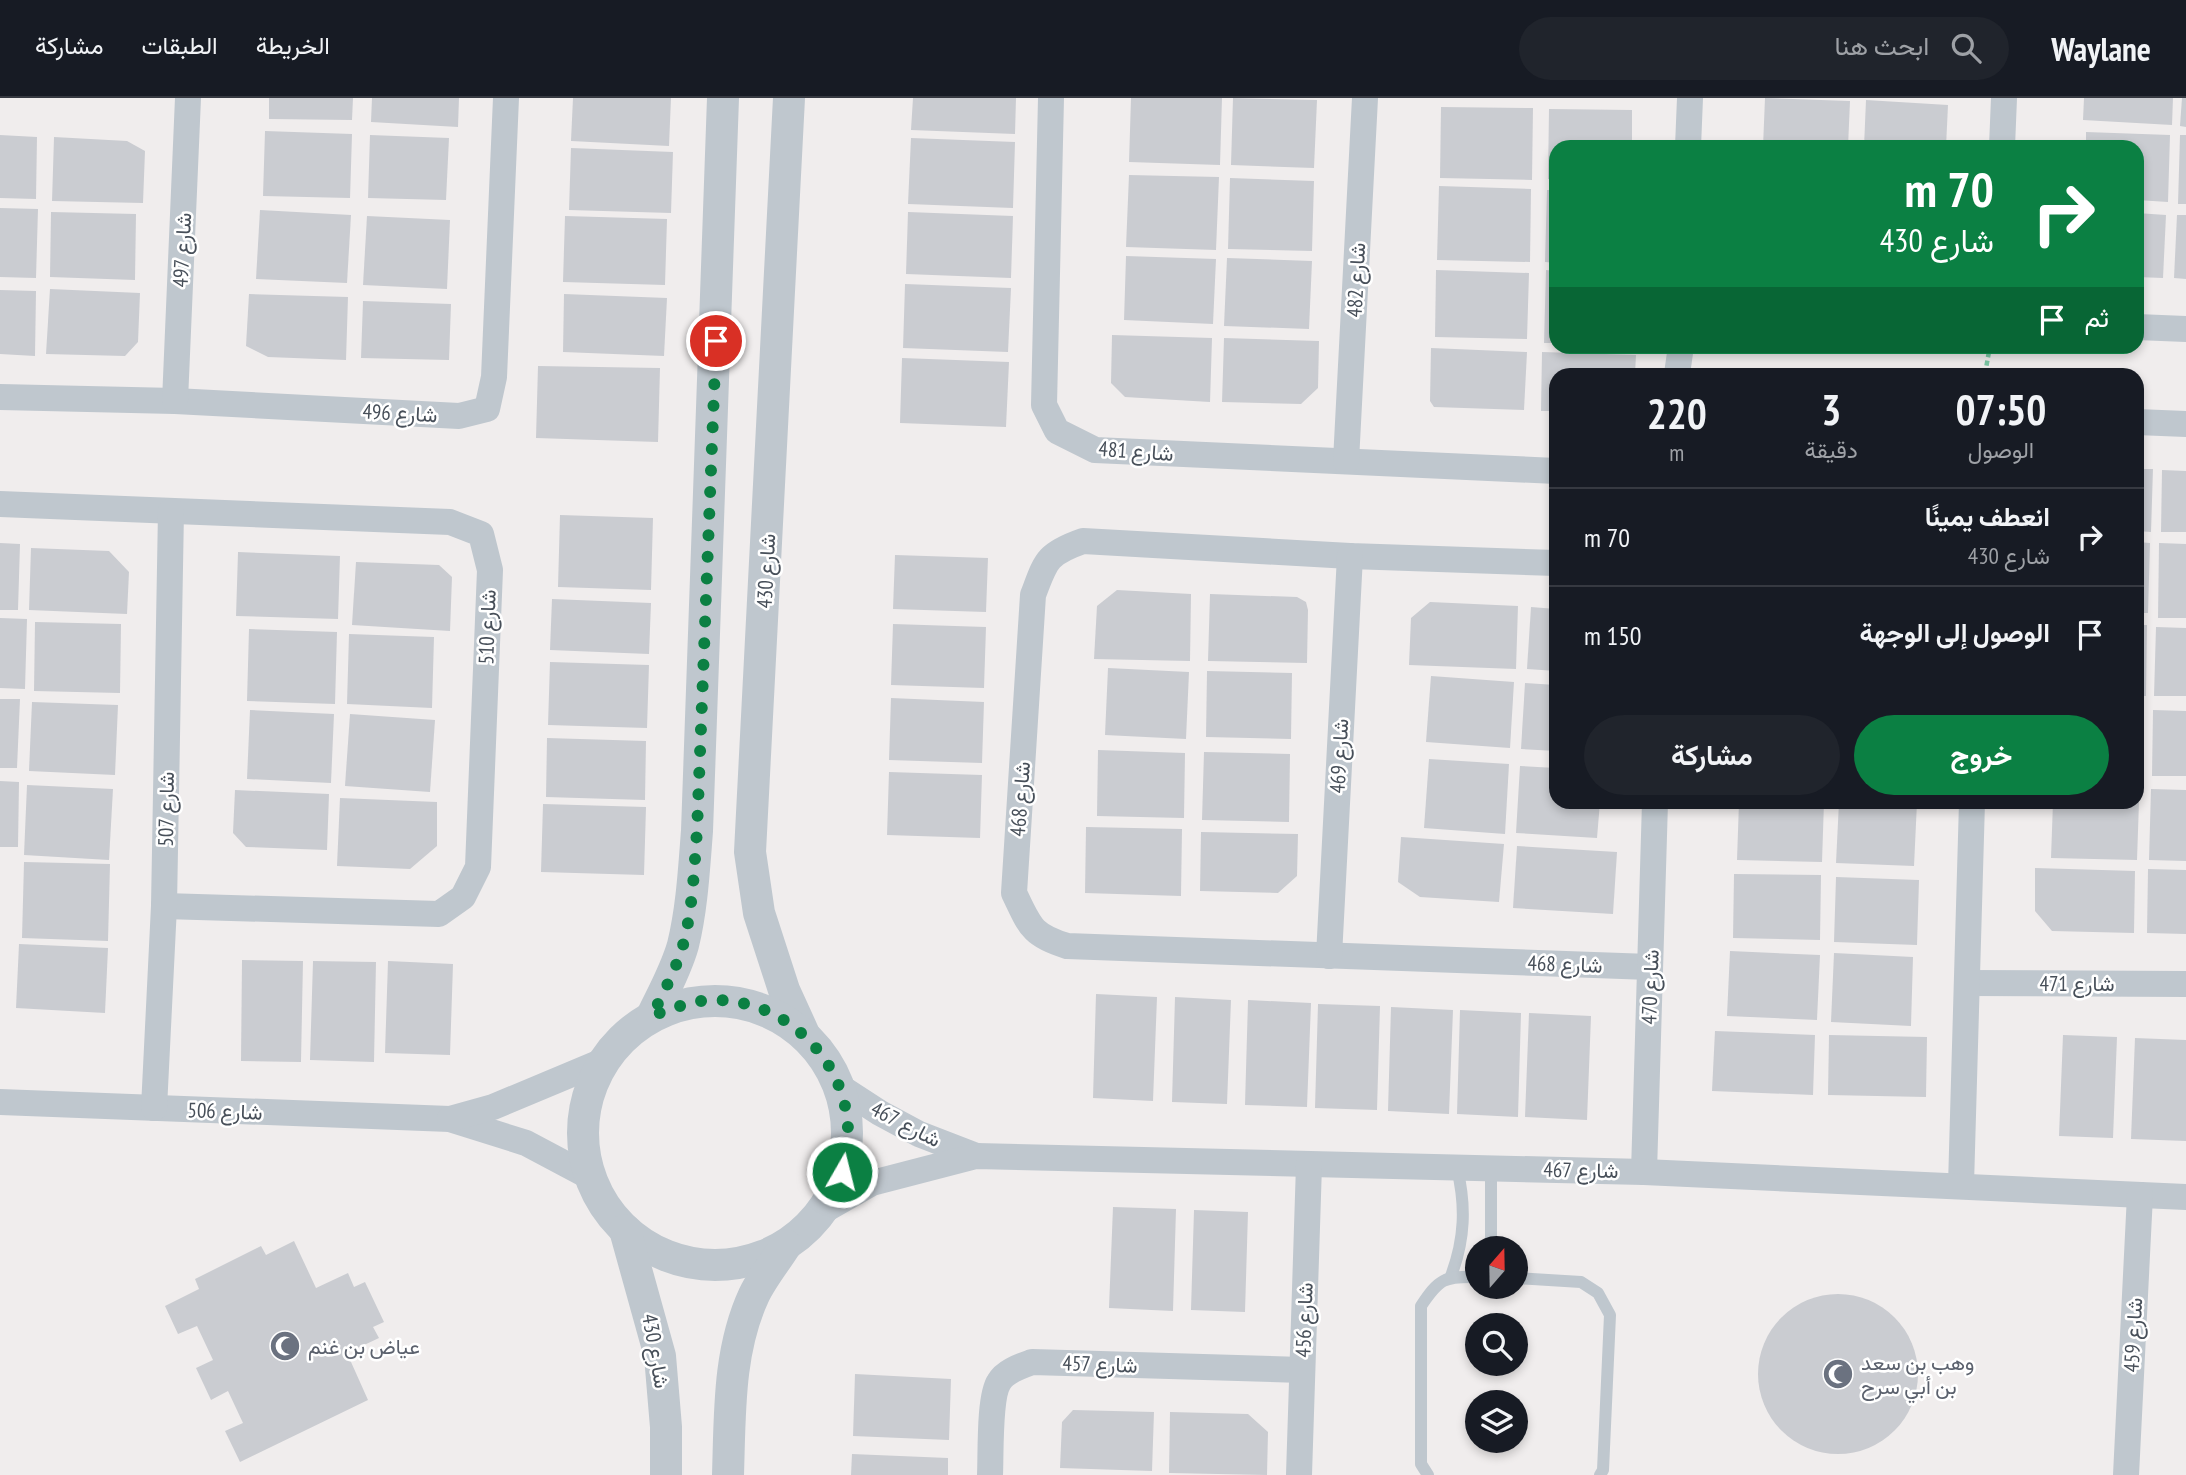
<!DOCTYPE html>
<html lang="ar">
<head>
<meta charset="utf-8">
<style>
  :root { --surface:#171b24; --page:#20242c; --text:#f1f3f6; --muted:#9ea1a6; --line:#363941; --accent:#0b8043 }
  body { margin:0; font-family:"PT Sans Narrow",Vazirmatn,sans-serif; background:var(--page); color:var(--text); direction:rtl; height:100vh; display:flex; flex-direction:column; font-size:26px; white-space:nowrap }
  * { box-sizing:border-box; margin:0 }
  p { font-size:23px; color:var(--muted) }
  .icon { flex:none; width:38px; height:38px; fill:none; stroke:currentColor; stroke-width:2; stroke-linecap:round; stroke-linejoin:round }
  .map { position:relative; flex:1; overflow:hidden; direction:ltr }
  .drawer { position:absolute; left:1549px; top:270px; width:595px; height:441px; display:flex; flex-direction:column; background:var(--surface); border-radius:21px; box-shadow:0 4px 10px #0003; direction:rtl }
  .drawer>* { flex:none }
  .hud { position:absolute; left:1549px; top:42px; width:595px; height:214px; border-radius:21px; box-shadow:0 4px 10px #0003; direction:rtl; background:#0b8043; color:#fff; overflow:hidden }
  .needle { width:46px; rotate:20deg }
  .fabs { position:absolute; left:1465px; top:1138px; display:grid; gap:14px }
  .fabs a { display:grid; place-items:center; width:63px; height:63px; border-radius:50%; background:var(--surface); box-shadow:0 4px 10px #0003; font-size:35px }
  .pin { position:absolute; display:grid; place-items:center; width:60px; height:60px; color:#fff; margin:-30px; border:4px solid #fff; border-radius:50%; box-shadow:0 2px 7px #0007 }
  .me { position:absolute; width:77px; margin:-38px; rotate:8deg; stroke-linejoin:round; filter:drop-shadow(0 0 5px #0008) }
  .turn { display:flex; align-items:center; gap:24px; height:147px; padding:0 35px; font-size:32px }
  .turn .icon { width:91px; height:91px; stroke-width:2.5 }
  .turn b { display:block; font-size:49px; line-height:60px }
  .then { display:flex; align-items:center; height:66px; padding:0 35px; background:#0003; gap:14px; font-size:26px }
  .eta { display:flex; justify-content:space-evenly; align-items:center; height:119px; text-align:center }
  .eta b { font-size:42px; font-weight:700; line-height:49px }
  .action { display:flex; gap:14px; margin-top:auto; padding:14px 35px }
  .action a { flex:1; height:80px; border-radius:42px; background:var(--accent); color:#fff; font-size:28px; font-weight:700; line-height:80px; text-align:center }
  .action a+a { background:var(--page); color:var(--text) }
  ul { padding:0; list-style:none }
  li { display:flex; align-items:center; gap:21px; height:98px; padding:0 35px; border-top:2px solid var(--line) }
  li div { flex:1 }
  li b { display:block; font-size:26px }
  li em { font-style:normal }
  header { display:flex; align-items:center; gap:42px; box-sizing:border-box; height:98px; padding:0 35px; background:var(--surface); border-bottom:2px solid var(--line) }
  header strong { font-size:33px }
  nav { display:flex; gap:38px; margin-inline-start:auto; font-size:24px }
  .search { width:490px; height:63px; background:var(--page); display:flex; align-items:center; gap:18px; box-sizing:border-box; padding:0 24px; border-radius:38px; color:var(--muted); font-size:26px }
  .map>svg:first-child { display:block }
  .building { fill:#caccd1 }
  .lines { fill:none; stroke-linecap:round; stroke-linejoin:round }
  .path { stroke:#7ac5a3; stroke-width:4.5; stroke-dasharray:5 3.5; stroke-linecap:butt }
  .service { stroke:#bfc7ce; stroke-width:12 }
  .minor { stroke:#bfc7ce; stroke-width:26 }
  .tertiary { stroke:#bfc7ce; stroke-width:32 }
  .route { stroke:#0b8043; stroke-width:12; stroke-dasharray:0 21.6 }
  .labels { text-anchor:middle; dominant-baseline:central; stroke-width:5; stroke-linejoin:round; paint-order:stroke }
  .street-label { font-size:21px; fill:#474f59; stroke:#fff }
  .worship-label { font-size:21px; fill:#5b616d; stroke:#fff; text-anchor:start }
</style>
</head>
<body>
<header>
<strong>Waylane</strong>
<div class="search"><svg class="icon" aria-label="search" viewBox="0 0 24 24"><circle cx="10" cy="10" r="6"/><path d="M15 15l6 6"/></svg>ابحث هنا</div>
<nav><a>الخريطة</a><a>الطبقات</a><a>مشاركة</a></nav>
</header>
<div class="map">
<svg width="2186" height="1377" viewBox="0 0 2186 1377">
  <rect width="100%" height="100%" fill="#f0eded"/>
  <g class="building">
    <path d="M269 0H353L352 22 269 21Z"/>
    <path d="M372 0H459L458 29 371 24Z"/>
    <path d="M573 0H671L669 48 571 43Z"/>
    <path d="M913 0H1016L1015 36 911 32Z"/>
    <path d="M1131 0H1222L1220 67 1129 64Z"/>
    <path d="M1233 0 1317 2 1314 70 1231 67Z"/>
    <path d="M1765 0 1850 3 1848 49H1763Z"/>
    <path d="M2084 0H2173L2172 27 2083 22Z"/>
    <path d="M2182 0H2186V29L2180 28Z"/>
    <path d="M1866 2 1948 7 1946 49H1864Z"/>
    <path d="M1441 9 1533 10 1532 82 1440 80Z"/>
    <path d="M1549 11 1632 12V49H1556V81H1548Z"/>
    <path d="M265 33 352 36 350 100 263 98Z"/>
    <path d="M2086 34 2170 37 2168 104 2137 102V49H2086Z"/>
    <path d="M0 37 37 39 36 101 0 100Z"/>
    <path d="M370 37 449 40 446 102 368 100Z"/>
    <path d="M2180 37H2186V106H2178Z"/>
    <path d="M54 39 127 43 145 53 143 105 52 103Z"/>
    <path d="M911 40 1015 44 1013 110 908 106Z"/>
    <path d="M571 50 673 54 671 115 569 112Z"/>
    <path d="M1129 77 1219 79 1216 152 1126 149Z"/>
    <path d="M1230 80 1314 83 1312 153 1228 151Z"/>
    <path d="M1439 88 1531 91 1530 164 1437 162Z"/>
    <path d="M1547 92H1556V165L1545 164Z"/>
    <path d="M0 110 38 111 36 180 0 179Z"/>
    <path d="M260 112 351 117 347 185 256 181Z"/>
    <path d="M51 114 136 116 135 182 50 179Z"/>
    <path d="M908 114 1013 118 1011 180 906 176Z"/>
    <path d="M2137 115 2166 117 2163 180 2137 179Z"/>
    <path d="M2177 117H2186V181L2174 180Z"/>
    <path d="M367 118 450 122 447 191 363 187Z"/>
    <path d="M565 118 667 121 665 187 563 184Z"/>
    <path d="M1126 158 1216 161 1213 226 1124 222Z"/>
    <path d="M1227 160 1312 163 1309 231 1224 228Z"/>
    <path d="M1436 172 1529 175 1527 241 1435 239Z"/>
    <path d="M1546 172 1556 173V245H1544Z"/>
    <path d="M905 186 1011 190 1008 254 903 250Z"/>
    <path d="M50 191 140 195 138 244 125 258 46 256Z"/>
    <path d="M0 192 36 193 35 258 0 256Z"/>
    <path d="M249 196 348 199 346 262 268 259 246 248Z"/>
    <path d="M564 196 667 200 664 258 563 254Z"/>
    <path d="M363 203 451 206 449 262 361 260Z"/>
    <path d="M1112 237 1212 240 1210 304 1125 299 1111 285Z"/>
    <path d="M1224 240 1319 243 1318 290 1301 306 1222 304Z"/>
    <path d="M1431 250 1527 254 1524 312 1434 309 1430 303Z"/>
    <path d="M1542 254 1636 257 1635 276H1556V313H1541Z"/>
    <path d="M902 260 1009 264 1006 329 900 325Z"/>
    <path d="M538 268 660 270 658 344 536 340Z"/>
    <path d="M2137 371H2153L2151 434 2137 433Z"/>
    <path d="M2162 372 2186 373V434H2161Z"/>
    <path d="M560 417 653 420 651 492 558 489Z"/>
    <path d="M2137 444 2150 445 2148 515H2137Z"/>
    <path d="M0 445 20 446 18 512H0Z"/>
    <path d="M2159 445 2186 446V520H2158Z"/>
    <path d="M31 450 109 453 129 474 127 516 29 512Z"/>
    <path d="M238 454 340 458 338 521 236 518Z"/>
    <path d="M895 457 988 460 986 514 893 511Z"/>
    <path d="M356 464 439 467 452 479 450 533 352 527Z"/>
    <path d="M1117 492 1191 496 1190 563 1094 561 1097 508Z"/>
    <path d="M1210 496 1297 499 1306 504 1308 512 1307 565 1208 563Z"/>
    <path d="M552 501 651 505 649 556 550 552Z"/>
    <path d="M1430 504 1518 508 1516 571 1409 567 1411 520Z"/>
    <path d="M1531 509 1556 511V573L1527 571Z"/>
    <path d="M0 520 27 521 25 591 0 590Z"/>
    <path d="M35 524 121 526 120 595 34 593Z"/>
    <path d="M893 526 986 529 984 590 891 587Z"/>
    <path d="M2137 527H2147L2146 598H2137Z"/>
    <path d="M2156 529 2186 530V598H2154Z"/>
    <path d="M249 531 337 534 335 606 247 603Z"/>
    <path d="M349 536 434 539 432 610 347 606Z"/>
    <path d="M550 564 649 567 647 630 548 627Z"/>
    <path d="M1108 570 1189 574 1186 641 1105 637Z"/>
    <path d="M1207 573 1292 575 1291 641 1206 639Z"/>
    <path d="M1431 578 1514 584 1510 650 1426 644Z"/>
    <path d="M1525 585 1556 587V653L1521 651Z"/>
    <path d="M891 600 984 604 982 665 889 662Z"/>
    <path d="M0 601H20L17 670H0Z"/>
    <path d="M32 604 118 607 115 677 29 673Z"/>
    <path d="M250 612 334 616 331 685 247 681Z"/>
    <path d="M2153 612 2186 613V678H2152Z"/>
    <path d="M350 616 435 622 430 694 345 688Z"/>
    <path d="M547 640 646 643 645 702 546 699Z"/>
    <path d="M1098 652 1185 655 1184 720 1097 718Z"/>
    <path d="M1204 654 1290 656 1289 724 1202 722Z"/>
    <path d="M1429 661 1509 666 1505 736 1424 730Z"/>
    <path d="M1520 668 1556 670V704H1600L1597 740 1516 735Z"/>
    <path d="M889 674 982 677 980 740 887 737Z"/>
    <path d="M0 683 19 684 18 749H0Z"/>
    <path d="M27 687 113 691 109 762 24 757Z"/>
    <path d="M2151 691 2186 692V763L2149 762Z"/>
    <path d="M235 692 329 696 327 752 246 749 233 735Z"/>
    <path d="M340 700 437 704V748L410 771 337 768Z"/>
    <path d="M1739 704H1824L1822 764 1737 762Z"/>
    <path d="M1839 704H1917L1914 768 1836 765Z"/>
    <path d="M2053 704H2139L2137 762 2051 760Z"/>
    <path d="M543 706 646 709 644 777 541 774Z"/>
    <path d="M1086 729 1182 731 1181 798 1085 795Z"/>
    <path d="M1201 734 1298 736 1297 778 1278 795 1200 793Z"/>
    <path d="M1401 739 1504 746 1499 804 1420 799 1398 784Z"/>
    <path d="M1517 748 1617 754 1613 816 1513 810Z"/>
    <path d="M24 764 110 766 108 843 22 840Z"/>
    <path d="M2035 770 2135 773 2134 835 2052 833 2035 813Z"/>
    <path d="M2148 771 2186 772V836L2147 835Z"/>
    <path d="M1734 776 1821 777 1820 842 1733 840Z"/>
    <path d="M1836 779 1919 782 1917 847 1834 844Z"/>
    <path d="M19 846 108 850 105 915 16 910Z"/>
    <path d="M1730 853 1820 857 1817 922 1727 918Z"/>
    <path d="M1834 855 1913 859 1911 928 1831 924Z"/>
    <path d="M242 862 303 863 301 964 241 963Z"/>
    <path d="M313 863 376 864 374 964 310 962Z"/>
    <path d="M388 863 453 866 450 957 385 955Z"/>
    <path d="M1096 896 1157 899 1153 1003 1093 1000Z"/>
    <path d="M1175 899 1231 902 1227 1006 1172 1004Z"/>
    <path d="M1248 902 1311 905 1307 1009 1245 1007Z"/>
    <path d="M1318 906 1380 908 1377 1012 1315 1010Z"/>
    <path d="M1391 909 1453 912 1449 1016 1388 1013Z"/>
    <path d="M1460 912 1521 915 1518 1019 1457 1016Z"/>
    <path d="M1529 915 1591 918 1587 1022 1525 1019Z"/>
    <path d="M1715 933 1815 937 1813 997 1712 993Z"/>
    <path d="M1829 937 1927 939 1926 999 1828 997Z"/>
    <path d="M2063 937 2117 939 2113 1040 2059 1038Z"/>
    <path d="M2135 940 2186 942V1043L2131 1041Z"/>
    <path d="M1113 1109 1176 1111 1173 1213 1109 1210Z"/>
    <path d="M1194 1112 1248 1114 1245 1214 1191 1212Z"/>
    <path d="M294 1143 316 1190 348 1175 354 1189 365 1184 384 1224 373 1229 379 1240 347 1255 368 1302 240 1364 225 1333 243 1325 228 1293 211 1302 196 1270 213 1262 197 1228 178 1236 165 1208 199 1191 195 1181 261 1148 266 1157Z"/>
    <circle cx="1838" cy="1276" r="80"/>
    <path d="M855 1276 951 1281 949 1342 853 1338Z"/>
    <path d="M1073 1312 1154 1314 1152 1373 1060 1370 1062 1324Z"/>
    <path d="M1170 1314 1248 1316 1268 1334 1267 1377 1169 1375Z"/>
    <path d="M852 1356 948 1360V1377H851Z"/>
  </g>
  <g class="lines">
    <path class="path" d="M1985 276 1990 248"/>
    <g class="service">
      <path d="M1491 1150V1070"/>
      <path d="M1451 1178C1465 1141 1466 1108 1457 1070"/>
      <path d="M1516 1180 1581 1184 1598 1195 1610 1217 1603 1372 1600 1377"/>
      <path d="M1428 1377 1421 1366V1208C1439 1181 1444 1178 1477 1179"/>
    </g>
    <g class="minor">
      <path d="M1051 0 1044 307 1057 333 1095 352 1556 373"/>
      <path d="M1688 49 1690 0"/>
      <path d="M2002 49 2004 0"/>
      <path d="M2137 229 2186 231"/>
      <path d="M1677 276 1681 248"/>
      <path d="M0 299 175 303 459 318 487 311 494 279 506 0"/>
      <path d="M175 303 188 0"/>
      <path d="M2137 324 2186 326"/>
      <path d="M1346 363 1365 0"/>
      <path d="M0 406 450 424 481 436 490 472 478 769 463 799 439 816 164 808"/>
      <path d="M1556 465 1350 458 1083 443C1046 456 1046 463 1033 497L1014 795C1030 828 1031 837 1067 848L1650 869"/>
      <path d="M1329 858 1350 458"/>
      <path d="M1968 885 2186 886"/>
      <path d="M840 989 880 1015 919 1036 976 1058"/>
      <path d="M0 1004 450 1021 526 1045 590 1079"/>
      <path d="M154 1010 164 808 171 413"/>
      <path d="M450 1021 493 1009 603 963"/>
      <path d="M1644 1074 1655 704"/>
      <path d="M1961 1087 1972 704"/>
      <path d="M823 1113 872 1085 976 1058 1644 1074 2186 1099"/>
      <path d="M990 1377C991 1357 989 1299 999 1284 1005 1273 1021 1268 1032 1264L1302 1272"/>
      <path d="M1299 1377 1309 1067"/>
      <path d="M2126 1377 2140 1097"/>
    </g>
    <g class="tertiary">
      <path d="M789 0 750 754 759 815 784 892 804 936"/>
      <circle cx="715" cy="1035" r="132"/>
      <path d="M652 918C663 895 676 872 683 847 692 810 694 771 697 733L723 0"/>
      <path d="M625 1132 660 1258 666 1329V1377"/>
      <path d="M728 1377C730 1316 728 1253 754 1197 762 1180 776 1163 786 1147"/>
    </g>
  </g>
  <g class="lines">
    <path class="route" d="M716 243 697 733C694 771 693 810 683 847 676 872 663 895 652 918 673 910 693 902 715 902 785 902 846 961 848 1032 849 1045 844 1061 842 1074"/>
  </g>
  <defs>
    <g id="mosque-disc" transform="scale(1.575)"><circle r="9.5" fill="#6b7280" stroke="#fff"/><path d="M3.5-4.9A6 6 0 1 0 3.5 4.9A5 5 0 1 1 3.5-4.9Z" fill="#fff"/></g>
  </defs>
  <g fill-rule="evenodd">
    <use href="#mosque-disc" x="285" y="1248"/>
    <use href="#mosque-disc" x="1838" y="1276"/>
  </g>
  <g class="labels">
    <g class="street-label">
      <text transform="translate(182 152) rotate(-87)">شارع 497</text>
      <text transform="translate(1356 182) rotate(-87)">شارع 482</text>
      <text transform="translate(400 315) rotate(3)">شارع 496</text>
      <text transform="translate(1136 353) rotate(4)">شارع 481</text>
      <text transform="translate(766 473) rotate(-87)">شارع 430</text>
      <text transform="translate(487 529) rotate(-88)">شارع 510</text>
      <text transform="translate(1339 658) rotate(-87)">شارع 469</text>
      <text transform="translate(1020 701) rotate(-86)">شارع 468</text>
      <text transform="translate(166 711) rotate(-89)">شارع 507</text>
      <text transform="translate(1565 866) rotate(2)">شارع 468</text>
      <text x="2077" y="885">شارع 471</text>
      <text transform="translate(1650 889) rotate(-88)">شارع 470</text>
      <text transform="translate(225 1013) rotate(2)">شارع 506</text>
      <text transform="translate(906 1026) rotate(27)">شارع 467</text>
      <text transform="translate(1581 1072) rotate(1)">شارع 467</text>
      <text transform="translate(1304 1222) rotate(-88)">شارع 456</text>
      <text transform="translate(2133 1237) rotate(-87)">شارع 459</text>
      <text transform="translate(656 1253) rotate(80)">شارع 430</text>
      <text transform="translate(1100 1266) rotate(2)">شارع 457</text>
    </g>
    <g class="worship-label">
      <text x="308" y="1248">عياض بن غنم</text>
      <text x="1861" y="1264">وهب بن سعد<tspan x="1861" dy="24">بن أبي سرح</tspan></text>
    </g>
  </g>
</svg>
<div class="fabs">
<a><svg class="needle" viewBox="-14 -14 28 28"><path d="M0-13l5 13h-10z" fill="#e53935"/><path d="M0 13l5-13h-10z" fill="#9ea1a6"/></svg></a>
<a><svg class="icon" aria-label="search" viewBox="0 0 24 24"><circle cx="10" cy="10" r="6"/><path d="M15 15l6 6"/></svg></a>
<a><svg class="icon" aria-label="layers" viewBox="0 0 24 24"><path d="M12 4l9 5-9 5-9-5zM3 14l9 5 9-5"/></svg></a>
</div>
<div class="pin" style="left:716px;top:243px;background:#d93025"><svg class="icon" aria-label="arrive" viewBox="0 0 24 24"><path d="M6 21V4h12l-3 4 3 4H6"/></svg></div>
<svg class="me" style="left:842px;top:1074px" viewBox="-20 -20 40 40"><circle r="17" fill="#0b8043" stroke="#fff" stroke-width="3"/><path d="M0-11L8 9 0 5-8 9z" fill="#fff"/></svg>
<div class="hud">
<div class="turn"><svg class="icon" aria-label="right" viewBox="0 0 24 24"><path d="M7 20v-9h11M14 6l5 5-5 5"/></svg><div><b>70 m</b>شارع 430</div></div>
<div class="then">ثم<svg class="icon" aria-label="arrive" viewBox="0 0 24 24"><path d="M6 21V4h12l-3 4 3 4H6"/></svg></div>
</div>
<section class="drawer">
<div class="eta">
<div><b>07:50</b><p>الوصول</p></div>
<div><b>3</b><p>دقيقة</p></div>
<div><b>220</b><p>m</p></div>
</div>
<ul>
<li><svg class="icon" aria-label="right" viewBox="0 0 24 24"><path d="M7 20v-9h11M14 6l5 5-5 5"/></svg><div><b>انعطف يمينًا</b><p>شارع 430</p></div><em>70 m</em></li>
<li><svg class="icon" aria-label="arrive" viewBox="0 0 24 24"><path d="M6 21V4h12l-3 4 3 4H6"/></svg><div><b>الوصول إلى الوجهة</b></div><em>150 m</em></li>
</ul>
<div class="action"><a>خروج</a><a>مشاركة</a></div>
</section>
</div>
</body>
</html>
